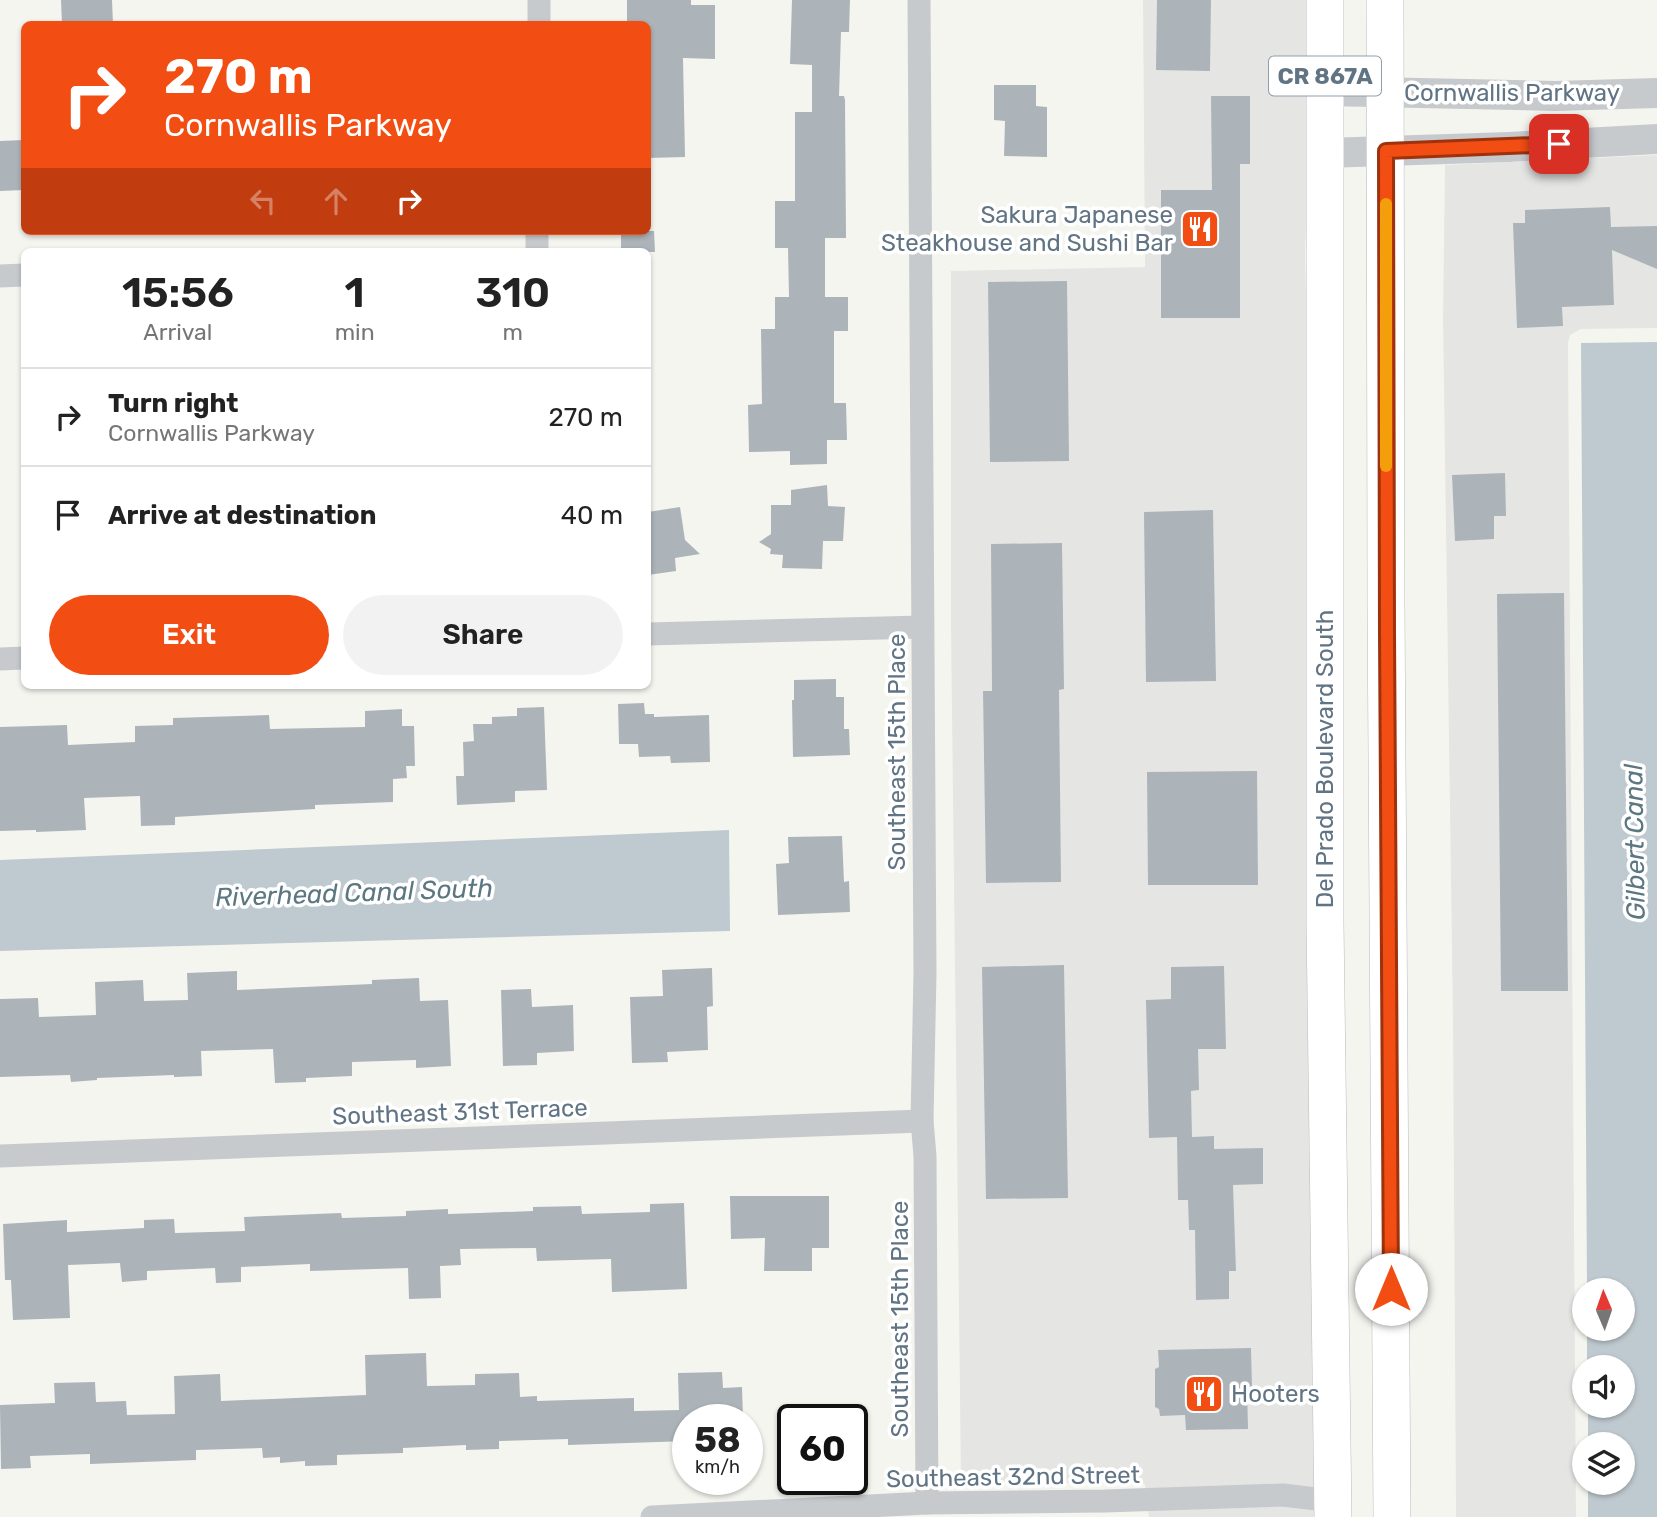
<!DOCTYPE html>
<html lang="en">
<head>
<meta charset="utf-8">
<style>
  :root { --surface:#fff; --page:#f2f2f2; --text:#222; --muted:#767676; --line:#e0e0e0; --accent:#f24d13 }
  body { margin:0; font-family:Rubik,sans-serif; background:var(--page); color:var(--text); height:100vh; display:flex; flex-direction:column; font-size:26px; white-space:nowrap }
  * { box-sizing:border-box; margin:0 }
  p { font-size:23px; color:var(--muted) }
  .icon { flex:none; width:38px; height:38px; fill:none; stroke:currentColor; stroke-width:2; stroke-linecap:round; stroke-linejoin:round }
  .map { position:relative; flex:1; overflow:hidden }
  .details { position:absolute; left:21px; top:248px; width:630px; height:441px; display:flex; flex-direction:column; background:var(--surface); border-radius:10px; box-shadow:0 2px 5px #0004 }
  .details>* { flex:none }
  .banner { position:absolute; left:21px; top:21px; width:630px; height:214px; border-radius:10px; box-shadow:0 2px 5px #0004; background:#f24d13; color:#fff; overflow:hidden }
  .needle { width:46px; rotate:358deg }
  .tools { position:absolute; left:1572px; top:1278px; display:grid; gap:14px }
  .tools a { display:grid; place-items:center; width:63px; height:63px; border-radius:50%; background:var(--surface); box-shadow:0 2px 5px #0004; font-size:35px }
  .speed { position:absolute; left:672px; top:1404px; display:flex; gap:14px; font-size:35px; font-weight:700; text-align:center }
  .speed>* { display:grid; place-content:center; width:91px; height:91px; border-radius:50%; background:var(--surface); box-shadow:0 2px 5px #0004; line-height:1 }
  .speed small { font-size:18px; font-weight:400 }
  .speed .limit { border:4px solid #111; border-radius:10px; background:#fff; color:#111 }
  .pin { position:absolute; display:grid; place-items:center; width:60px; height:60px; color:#fff; margin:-30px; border-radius:14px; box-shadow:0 4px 10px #0006 }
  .me { position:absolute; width:77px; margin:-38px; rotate:0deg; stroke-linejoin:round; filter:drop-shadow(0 0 5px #0008) }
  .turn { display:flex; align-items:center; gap:24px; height:147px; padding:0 28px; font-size:32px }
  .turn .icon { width:91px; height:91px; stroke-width:2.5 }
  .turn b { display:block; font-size:49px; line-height:60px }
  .lanes { display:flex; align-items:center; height:66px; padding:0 28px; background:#0003; justify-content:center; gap:35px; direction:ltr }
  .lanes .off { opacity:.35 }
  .eta { display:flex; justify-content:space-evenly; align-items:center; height:119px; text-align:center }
  .eta b { font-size:42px; font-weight:600; line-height:49px }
  .primary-button { display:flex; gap:14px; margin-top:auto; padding:14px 28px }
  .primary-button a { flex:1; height:80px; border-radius:42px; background:var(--accent); color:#fff; font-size:28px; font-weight:600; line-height:80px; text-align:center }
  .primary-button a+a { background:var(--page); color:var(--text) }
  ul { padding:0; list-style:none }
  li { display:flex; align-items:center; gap:21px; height:98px; padding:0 28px; border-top:2px solid var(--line) }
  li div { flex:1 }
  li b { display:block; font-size:26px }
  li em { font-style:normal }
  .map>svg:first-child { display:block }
  .built { fill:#e5e6e4 }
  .water { fill:#bfcad0 }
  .building { fill:#acb4b9 }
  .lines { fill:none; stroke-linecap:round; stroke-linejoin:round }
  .primary-casing { stroke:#b7bbbe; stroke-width:38 }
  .minor { stroke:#c7cacd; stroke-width:23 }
  .tertiary { stroke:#c7cacd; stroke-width:30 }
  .primary { stroke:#fff; stroke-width:37 }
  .route-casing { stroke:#9d320c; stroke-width:18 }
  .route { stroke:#f24d13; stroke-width:12 }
  .slow { stroke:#f59e0b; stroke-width:12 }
  .labels { text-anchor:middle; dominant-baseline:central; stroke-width:7; stroke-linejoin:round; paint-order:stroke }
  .shield { fill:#fff; stroke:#909ea9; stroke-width:2 }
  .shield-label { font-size:23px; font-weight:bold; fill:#617484 }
  .street-label { font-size:24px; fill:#617484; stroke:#fff }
  .poi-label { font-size:24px; fill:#617484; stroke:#fff; text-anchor:end }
  .water-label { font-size:26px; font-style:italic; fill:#5c7782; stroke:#fff }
</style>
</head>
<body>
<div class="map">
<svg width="1657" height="1517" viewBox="0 0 1657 1517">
  <rect width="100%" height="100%" fill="#f5f5f0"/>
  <g class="built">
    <path d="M1143 0H1310V91L1305 256 1311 475 1315 1251 1314 1517H1149L1145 1484 961 1482 951 628V271L1145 267Z"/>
    <path d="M1657 155V328L1581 329 1570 335 1568 343 1576 1517H1456L1453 1022 1443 318 1445 165Z"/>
  </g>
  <g class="water">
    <path d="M1657 342V1517H1588V1482H1622V1444H1588V1405H1622V1367H1587V1328H1622V1290H1587L1581 343Z"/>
    <path d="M729 830 730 931 0 951V860Z"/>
  </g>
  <g class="building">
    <path d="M61 0H112L113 24H62Z"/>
    <path d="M627 0H691V5H715V59L683 58 685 157 648 158V24H627Z"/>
    <path d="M792 0H850L849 32H841L839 96H844L845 100 846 238H825V297H848V331H834V403H846L847 440H827V464L790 465V451L749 452 748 405 762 404 761 329H775V297H789L788 248H775V201H795V112H812V65L790 64Z"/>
    <path d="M1157 0H1211L1210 71 1156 70Z"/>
    <path d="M994 85H1036V106L1047 107V157L1004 156 1005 121 994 120Z"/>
    <path d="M1211 96H1250V164H1240V318H1161V190H1212Z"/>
    <path d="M24 140V190L0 191V141Z"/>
    <path d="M1610 207 1611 227 1657 226V269L1612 250 1614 305 1562 307 1563 326 1517 328 1513 223H1525V210Z"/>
    <path d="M621 231H654L655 252H621Z"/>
    <path d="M1067 281 1069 461 990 462 988 282Z"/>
    <path d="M1505 473 1506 516H1494V539L1455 541 1452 475Z"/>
    <path d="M827 485 828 506 845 507 843 541H823L822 569 782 568 783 555 770 554 771 549 759 542 771 534V505H791V490Z"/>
    <path d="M680 507 685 540 700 554 675 558 676 571 648 575V512Z"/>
    <path d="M1213 510 1216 681 1146 682 1144 512Z"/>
    <path d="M1062 543 1064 689 1059 690 1061 882 986 883 983 691H992L991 544Z"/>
    <path d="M1564 593 1568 991H1501L1497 594Z"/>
    <path d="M836 679V697H844V729H849L850 755 793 757 792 700H794V680Z"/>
    <path d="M644 703 645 714H654V717L709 715 710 762 671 763 670 756 639 757 638 744H619L618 704Z"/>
    <path d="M544 707 547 790 515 791V802L457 805 456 776H464L463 742 474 741 473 724H492V717L517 716V708Z"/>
    <path d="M402 709V726H414L415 766H406L407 778 393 779V802L315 805V809L175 817V825L141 826 140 796 84 798 86 830 36 832V830L0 831V727L67 725 68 745 135 742V726L173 725V718L269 715 270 729 365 727V711Z"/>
    <path d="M1257 771 1258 885H1148L1147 772Z"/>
    <path d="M842 836 844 882 849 881 850 912 778 915 776 864 789 863 788 837Z"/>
    <path d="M1064 965 1068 1198 986 1199 982 967Z"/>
    <path d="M1224 966 1226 1049H1198L1199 1090 1191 1091 1192 1137 1214 1136V1149L1263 1148V1184L1233 1185 1236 1271H1229V1299L1196 1300 1195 1230H1189L1188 1200H1178L1177 1137 1149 1138 1146 1000 1171 999V967Z"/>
    <path d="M712 968 713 1006 707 1007 708 1050 667 1052 668 1062 632 1063 630 997 663 996 662 970Z"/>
    <path d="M237 971V990L372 984V980L419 978 420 1001 448 1000 451 1066 416 1068V1060L352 1062V1076L306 1078V1082L275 1083 273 1049 201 1051 202 1076 174 1077V1075L97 1078V1080L71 1082 70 1075 0 1077V999L38 998 39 1017 96 1015 95 982 143 980 144 1001 188 1000 187 973Z"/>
    <path d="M531 989 532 1007 573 1005 574 1051 537 1053V1065L503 1066 501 990Z"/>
    <path d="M730 1196H829V1248H812V1271H764L765 1238 731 1239Z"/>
    <path d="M684 1203 687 1289 612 1292 611 1259 537 1261 536 1248 460 1249 461 1265 440 1266 441 1298 409 1299 408 1268 310 1271V1264L241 1267V1282L216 1283 215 1268 147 1271V1280L122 1282 120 1263 68 1265 70 1318 13 1320 11 1280H5L3 1224 67 1220V1232L144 1228V1220L174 1219 175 1233 245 1231 244 1217 341 1213 342 1218 406 1216V1211L448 1209V1214L479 1213 533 1211V1207L581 1206 582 1214 650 1212V1204Z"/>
    <path d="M1251 1348 1252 1387H1247L1248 1429 1186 1430 1185 1415 1160 1416 1159 1409 1155 1407V1369L1159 1367 1158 1350Z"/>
    <path d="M426 1353 427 1386 475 1385V1374L519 1373 520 1397 537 1396V1401L634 1398V1411H637L679 1410 678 1373 722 1372 723 1388 742 1387 743 1419H688V1441L568 1445V1439L499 1441V1449L466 1450V1445L403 1448V1453L337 1455V1465L305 1466V1461L280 1463V1457L263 1458 262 1448 196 1450V1460L90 1464V1454L30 1456 31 1468 1 1469 0 1405 55 1403 54 1383 95 1382 96 1402 126 1401 127 1415 175 1414 174 1376 220 1374 221 1401 366 1395 365 1355Z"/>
  </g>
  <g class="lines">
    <g class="primary-casing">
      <g id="primary">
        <path d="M1325 0V922L1333 1517"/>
        <path d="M1385 0 1386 605 1392 1517"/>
      </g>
    </g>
    <g class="minor">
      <path d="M919 0 925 973 922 1121 925 1156 927 1503"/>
      <path d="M539 24V0"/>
      <path d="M537 252V231"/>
      <path d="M0 276 24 275"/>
      <path d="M648 634 922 627"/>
      <path d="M0 659 24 658"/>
      <path d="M0 1156 922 1121"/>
      <path d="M652 1517 927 1503 1105 1501 1283 1495 1333 1501"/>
    </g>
    <g class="tertiary">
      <path d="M1325 91 1555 96 1657 93"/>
      <path d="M1325 153 1509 147 1657 139"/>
    </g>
    <use href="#primary" class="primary"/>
  </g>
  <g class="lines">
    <g class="route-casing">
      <path id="route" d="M1391 1289 1387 633 1386 151 1559 144"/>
    </g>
    <use href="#route" class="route"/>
    <path class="slow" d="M1386 204V466"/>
  </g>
  <defs>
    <g id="restaurant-square" transform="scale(2.0125)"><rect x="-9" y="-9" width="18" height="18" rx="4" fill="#f24d13" stroke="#fff"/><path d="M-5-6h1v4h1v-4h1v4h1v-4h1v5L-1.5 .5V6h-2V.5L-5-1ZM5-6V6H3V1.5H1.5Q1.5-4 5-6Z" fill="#fff"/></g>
  </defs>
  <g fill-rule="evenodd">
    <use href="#restaurant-square" x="1200" y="229"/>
    <use href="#restaurant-square" x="1204" y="1394"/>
  </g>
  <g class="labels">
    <rect class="shield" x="1269" y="56.5" width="112" height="39" rx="5"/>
    <g class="shield-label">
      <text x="1325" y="76">CR 867A</text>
    </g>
    <g class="street-label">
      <text x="1512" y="93">Cornwallis Parkway</text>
      <text transform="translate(897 752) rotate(-90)">Southeast 15th Place</text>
      <text transform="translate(1325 759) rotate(-90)">Del Prado Boulevard South</text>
      <text transform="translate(460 1112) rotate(-2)">Southeast 31st Terrace</text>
      <text transform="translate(900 1319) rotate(-90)">Southeast 15th Place</text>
      <text transform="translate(1013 1477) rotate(-1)">Southeast 32nd Street</text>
    </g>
    <g class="poi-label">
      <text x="1173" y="215">Sakura Japanese<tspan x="1173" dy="28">Steakhouse and Sushi Bar</tspan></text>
      <text x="1231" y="1394" text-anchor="start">Hooters</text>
    </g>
    <g class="water-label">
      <text transform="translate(1635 842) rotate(-91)">Gilbert Canal</text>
      <text transform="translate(354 893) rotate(-2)">Riverhead Canal South</text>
    </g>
  </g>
</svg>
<div class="tools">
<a><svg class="needle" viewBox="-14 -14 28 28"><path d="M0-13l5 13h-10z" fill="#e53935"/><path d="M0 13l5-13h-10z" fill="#767676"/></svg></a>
<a><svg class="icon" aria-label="sound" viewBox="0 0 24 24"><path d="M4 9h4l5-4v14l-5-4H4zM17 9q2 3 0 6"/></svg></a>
<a><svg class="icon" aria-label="layers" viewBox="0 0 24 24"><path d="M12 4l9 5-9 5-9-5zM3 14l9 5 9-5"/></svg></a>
</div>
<div class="speed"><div>58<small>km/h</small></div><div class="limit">60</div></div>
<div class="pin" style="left:1559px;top:144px;background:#d93025"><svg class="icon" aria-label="arrive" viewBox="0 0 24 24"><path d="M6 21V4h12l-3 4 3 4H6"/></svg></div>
<svg class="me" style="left:1391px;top:1289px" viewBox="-20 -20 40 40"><circle r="19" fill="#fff"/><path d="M0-13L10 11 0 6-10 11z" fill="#f24d13"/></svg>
<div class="banner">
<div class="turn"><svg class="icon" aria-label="right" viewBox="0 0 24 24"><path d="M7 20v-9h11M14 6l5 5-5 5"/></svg><div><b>270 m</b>Cornwallis Parkway</div></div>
<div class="lanes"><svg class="icon off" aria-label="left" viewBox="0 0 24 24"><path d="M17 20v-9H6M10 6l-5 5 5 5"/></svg><svg class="icon off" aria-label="ahead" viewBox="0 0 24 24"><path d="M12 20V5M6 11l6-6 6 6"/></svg><svg class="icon" aria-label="right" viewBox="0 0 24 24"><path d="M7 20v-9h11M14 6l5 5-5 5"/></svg></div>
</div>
<section class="details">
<div class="eta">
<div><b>15:56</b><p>Arrival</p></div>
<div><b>1</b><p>min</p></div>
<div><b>310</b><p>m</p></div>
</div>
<ul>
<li><svg class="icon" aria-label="right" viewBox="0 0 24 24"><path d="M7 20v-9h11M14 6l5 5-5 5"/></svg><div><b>Turn right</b><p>Cornwallis Parkway</p></div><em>270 m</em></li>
<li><svg class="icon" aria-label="arrive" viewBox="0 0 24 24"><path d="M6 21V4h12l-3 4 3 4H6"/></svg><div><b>Arrive at destination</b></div><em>40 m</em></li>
</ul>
<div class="primary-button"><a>Exit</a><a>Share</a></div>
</section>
</div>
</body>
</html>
